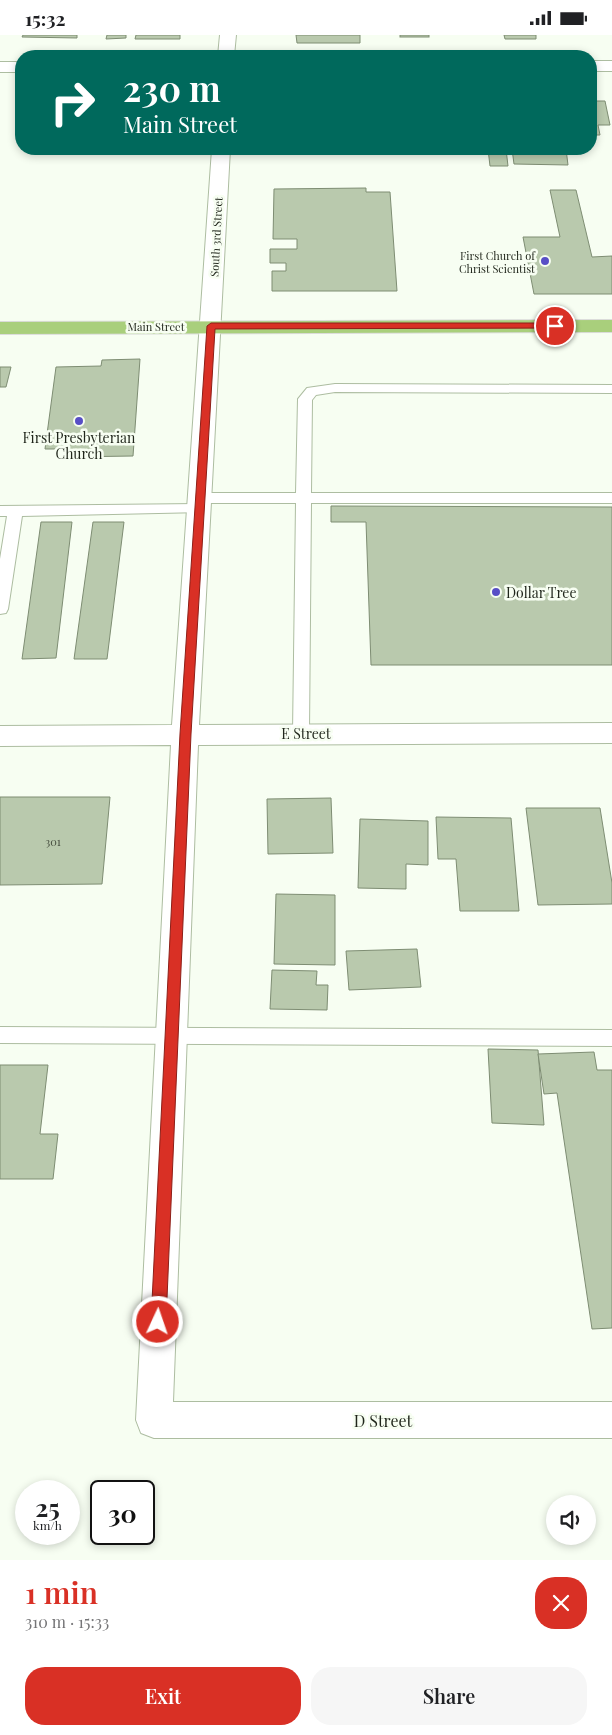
<!DOCTYPE html>
<html lang="en">
<head>
<meta charset="utf-8">
<style>
  :root { --surface:#fff; --page:#f6f6f6; --text:#202124; --muted:#757577; --accent:#d93025 }
  body { margin:0; font-family:"Playfair Display",serif; background:var(--page); color:var(--text); height:100vh; display:flex; flex-direction:column; font-size:19px; white-space:nowrap }
  * { box-sizing:border-box; margin:0 }
  p { font-size:16px; color:var(--muted) }
  .icon { flex:none; width:28px; height:28px; fill:none; stroke:currentColor; stroke-width:2; stroke-linecap:round; stroke-linejoin:round }
  .map { position:relative; height:1525px; overflow:hidden }
  .details { display:flex; flex-direction:column; background:var(--surface); flex:1 }
  .details>* { flex:none }
  .top-card { position:absolute; left:15px; top:15px; width:582px; height:105px; border-radius:20px; box-shadow:0 2px 8px #0003; background:#00695c; color:#fff; overflow:hidden }
  .fabs { position:absolute; left:546px; top:1460px; display:grid; gap:10px }
  .fabs a { display:grid; place-items:center; width:50px; height:50px; border-radius:50%; background:var(--surface); box-shadow:0 2px 8px #0003; font-size:25px }
  .speed { position:absolute; left:15px; top:1445px; display:flex; gap:10px; font-size:25px; font-weight:700; text-align:center }
  .speed>* { display:grid; place-content:center; width:65px; height:65px; border-radius:50%; background:var(--surface); box-shadow:0 2px 8px #0003; line-height:1 }
  .speed small { font-size:12px; font-weight:400 }
  .speed .limit { border:2px solid #111; border-radius:8px; background:#fff; color:#111 }
  .pin { position:absolute; display:grid; place-items:center; width:42px; height:42px; color:#fff; margin:-21px; border:2px solid #fff; border-radius:50%; box-shadow:0 1px 5px #0007 }
  .me { position:absolute; width:55px; margin:-28px; rotate:3deg; stroke-linejoin:round; filter:drop-shadow(0 0 4px #0008) }
  .turn { display:flex; align-items:center; gap:18px; height:105px; padding:0 25px; font-size:22px }
  .turn .icon { width:65px; height:65px; stroke-width:2.5 }
  .turn b { display:block; font-size:35px; line-height:42px }
  .round { display:grid; place-items:center; flex:none; width:52px; height:52px; border-radius:20px; background:var(--page) }
  .headline { display:flex; align-items:center; justify-content:space-between; height:85px; padding:0 25px }
  h1 { font-size:30px; font-weight:600; line-height:38px; color:var(--accent) }
  .primary-button { display:flex; gap:10px; margin-top:auto; padding:10px 25px }
  .primary-button a { flex:1; height:58px; border-radius:20px; background:var(--accent); color:#fff; font-size:20px; font-weight:600; line-height:58px; text-align:center }
  .primary-button a+a { background:var(--page); color:var(--text) }
  .status { display:flex; justify-content:space-between; align-items:center; height:35px; padding:0 25px; background:var(--surface); direction:ltr }
  .status svg { height:14px; fill:currentColor }
  .map>svg:first-child { display:block }
  .building { fill:#b9c9ad; stroke:#7e8d73 }
  .lines { fill:none; stroke-linecap:round; stroke-linejoin:round }
  .lane-casing { stroke:#adbda1; stroke-width:2 }
  .street-casing { stroke:#adbda1; stroke-width:2 }
  .primary-casing { stroke:#dbdcda; stroke-width:2 }
  .lane { fill:#fff; fill-rule:evenodd }
  .street { fill:#fff; fill-rule:evenodd }
  .primary { fill:#a9cf7c; fill-rule:evenodd }
  .route { fill:#d93025; stroke:#8d1f18 }
  .poi-dot { fill:#584ec6; stroke:#f7fef2; stroke-width:2 }
  .labels { text-anchor:middle; dominant-baseline:central; stroke-width:5; stroke-linejoin:round; paint-order:stroke }
  .far-street-label { font-size:11px; fill:#1f251a; stroke:#f7fef2 }
  .far-poi-label { font-size:11px; fill:#1f251a; stroke:#f7fef2; text-anchor:end }
  .number-label { font-size:11px; fill:#464e3f }
  .poi-label { font-size:14px; fill:#1f251a; stroke:#f7fef2 }
  .street-label { font-size:14px; fill:#1f251a; stroke:#f7fef2 }
  .near-street-label { font-size:16px; fill:#1f251a; stroke:#f7fef2 }
</style>
</head>
<body>
<div class="status"><b>15:32</b><svg viewBox="0 0 49 12"><path d="M0 12V9h3v3zM5 12V6h3v6zM10 12V3h3v9zM15 12V0h3v12zM26 1h20v11H26zM47 4h2v5h-2z"/></svg></div>
<div class="map">
<svg width="612" height="1525" viewBox="0 0 612 1525">
  <rect width="100%" height="100%" fill="#f7fef2"/>
  <g class="building">
    <path d="M23 0H77V3L22 2Z"/>
    <path d="M107 0H126V3L106 4Z"/>
    <path d="M136 0H180V4H135Z"/>
    <path d="M296 0H360V8H297Z"/>
    <rect x="400" y="0" width="29" height="2"/>
    <path d="M504 0H536V4H505Z"/>
    <path d="M591 66H605L610 90H598L600 100H591Z"/>
    <path d="M488 114H506L508 131H490Z"/>
    <path d="M512 114H566L568 130 514 129Z"/>
    <path d="M366 153V157H390L397 256H272V236H286V228H270V214H297V204H273L274 154Z"/>
    <path d="M550 155H576L592 222 612 221V259H534L523 202H560Z"/>
    <path d="M140 324 133 421 66 422 67 414H45L56 332 101 331 102 325Z"/>
    <path d="M0 332H11L6 352H0Z"/>
    <path d="M331 471 612 472V630H371L366 487H331Z"/>
    <path d="M41 487H72L56 623 22 624Z"/>
    <path d="M93 487H124L107 624H74Z"/>
    <path d="M0 762H110L102 849 0 850Z"/>
    <path d="M331 763 333 818 268 819 267 764Z"/>
    <path d="M526 773H600L612 848V869L538 870Z"/>
    <path d="M436 782 511 783 519 876H460L456 824H438Z"/>
    <path d="M360 784 428 786V830L406 829V854L358 853Z"/>
    <path d="M276 859 335 860V930L274 929Z"/>
    <path d="M417 914 421 952 349 955 346 916Z"/>
    <path d="M272 935 317 936 316 950H328L327 975 270 974Z"/>
    <path d="M488 1014 538 1015 544 1090 492 1088Z"/>
    <path d="M594 1017 597 1035H612V1293L592 1294 557 1058 544 1059 538 1019Z"/>
    <path d="M0 1030H48L40 1099H58L53 1144H0Z"/>
  </g>
  <g class="lines">
    <g class="lane-casing">
      <g id="lane">
        <path d="M335 349 612 350V358L335 357 316 360 312 365 311 458H612V468H311L309 698 307 702 301 704 295 702 293 698 296 468H199L192 463 199 458H296L298 364 307 353Z"/>
        <path d="M199 469 206 474 204 477 22 481 8 574 6 578 0 579V524L7 481H0V471Z"/>
        <path d="M0 992 612 995V1011L0 1008Z"/>
      </g>
    </g>
    <g class="street-casing">
      <g id="street">
        <path d="M220 0H236L234 21H218Z"/>
        <rect x="591" y="26" width="21" height="10"/>
        <rect x="0" y="27" width="21" height="10"/>
        <path d="M212 114H230L199 690 612 688V708L198 710 173 1367H612V1403H154L141 1398 136 1385 171 710 0 711V691L172 690Z"/>
      </g>
    </g>
    <g class="primary-casing">
      <path id="primary" d="M612 285V297L0 299V287Z"/>
    </g>
    <use href="#lane" class="lane"/>
    <use href="#street" class="street"/>
    <use href="#primary" class="primary"/>
  </g>
  <path class="route" d="M555 288 558 289V293L215 294 191 699 166 1287 163 1292 158 1294 153 1292 151 1287 180 699 207 291 211 288Z"/>
  <g class="poi-dot">
    <circle cx="545" cy="226" r="5"/>
    <circle cx="79" cy="386" r="5"/>
    <circle cx="496" cy="557" r="5"/>
  </g>
  <g class="labels">
    <g class="far-street-label">
      <text transform="translate(216 202) rotate(-87)">South 3rd Street</text>
      <text x="156" y="291">Main Street</text>
    </g>
    <g class="far-poi-label">
      <text x="535" y="220">First Church of<tspan x="535" dy="13">Christ Scientist</tspan></text>
    </g>
    <g class="number-label">
      <text x="53" y="806">301</text>
    </g>
    <g class="poi-label">
      <text x="79" y="402">First Presbyterian<tspan x="79" dy="16">Church</tspan></text>
      <text x="506" y="557" text-anchor="start">Dollar Tree</text>
    </g>
    <g class="street-label">
      <text x="306" y="698">E Street</text>
    </g>
    <g class="near-street-label">
      <text x="383" y="1385">D Street</text>
    </g>
  </g>
</svg>
<div class="fabs">
<a><svg class="icon" aria-label="sound" viewBox="0 0 24 24"><path d="M4 9h4l5-4v14l-5-4H4zM17 9q2 3 0 6"/></svg></a>
</div>
<div class="speed"><div>25<small>km/h</small></div><div class="limit">30</div></div>
<div class="pin" style="left:555px;top:291px;background:#d93025"><svg class="icon" aria-label="arrive" viewBox="0 0 24 24"><path d="M6 21V4h12l-3 4 3 4H6"/></svg></div>
<svg class="me" style="left:158px;top:1287px" viewBox="-20 -20 40 40"><circle r="17" fill="#d93025" stroke="#fff" stroke-width="3"/><path d="M0-11L8 9 0 5-8 9z" fill="#fff"/></svg>
<div class="top-card">
<div class="turn"><svg class="icon" aria-label="right" viewBox="0 0 24 24"><path d="M7 20v-9h11M14 6l5 5-5 5"/></svg><div><b>230 m</b>Main Street</div></div>
</div>
</div>
<section class="details">
<div class="headline"><div><h1>1 min</h1><p>310 m · 15:33</p></div><a class="round" style="background:#d93025;color:#fff"><svg class="icon" aria-label="close" viewBox="0 0 24 24"><path d="M6 6l12 12M18 6L6 18"/></svg></a></div>
<div class="primary-button"><a>Exit</a><a>Share</a></div>
</section>
</body>
</html>
